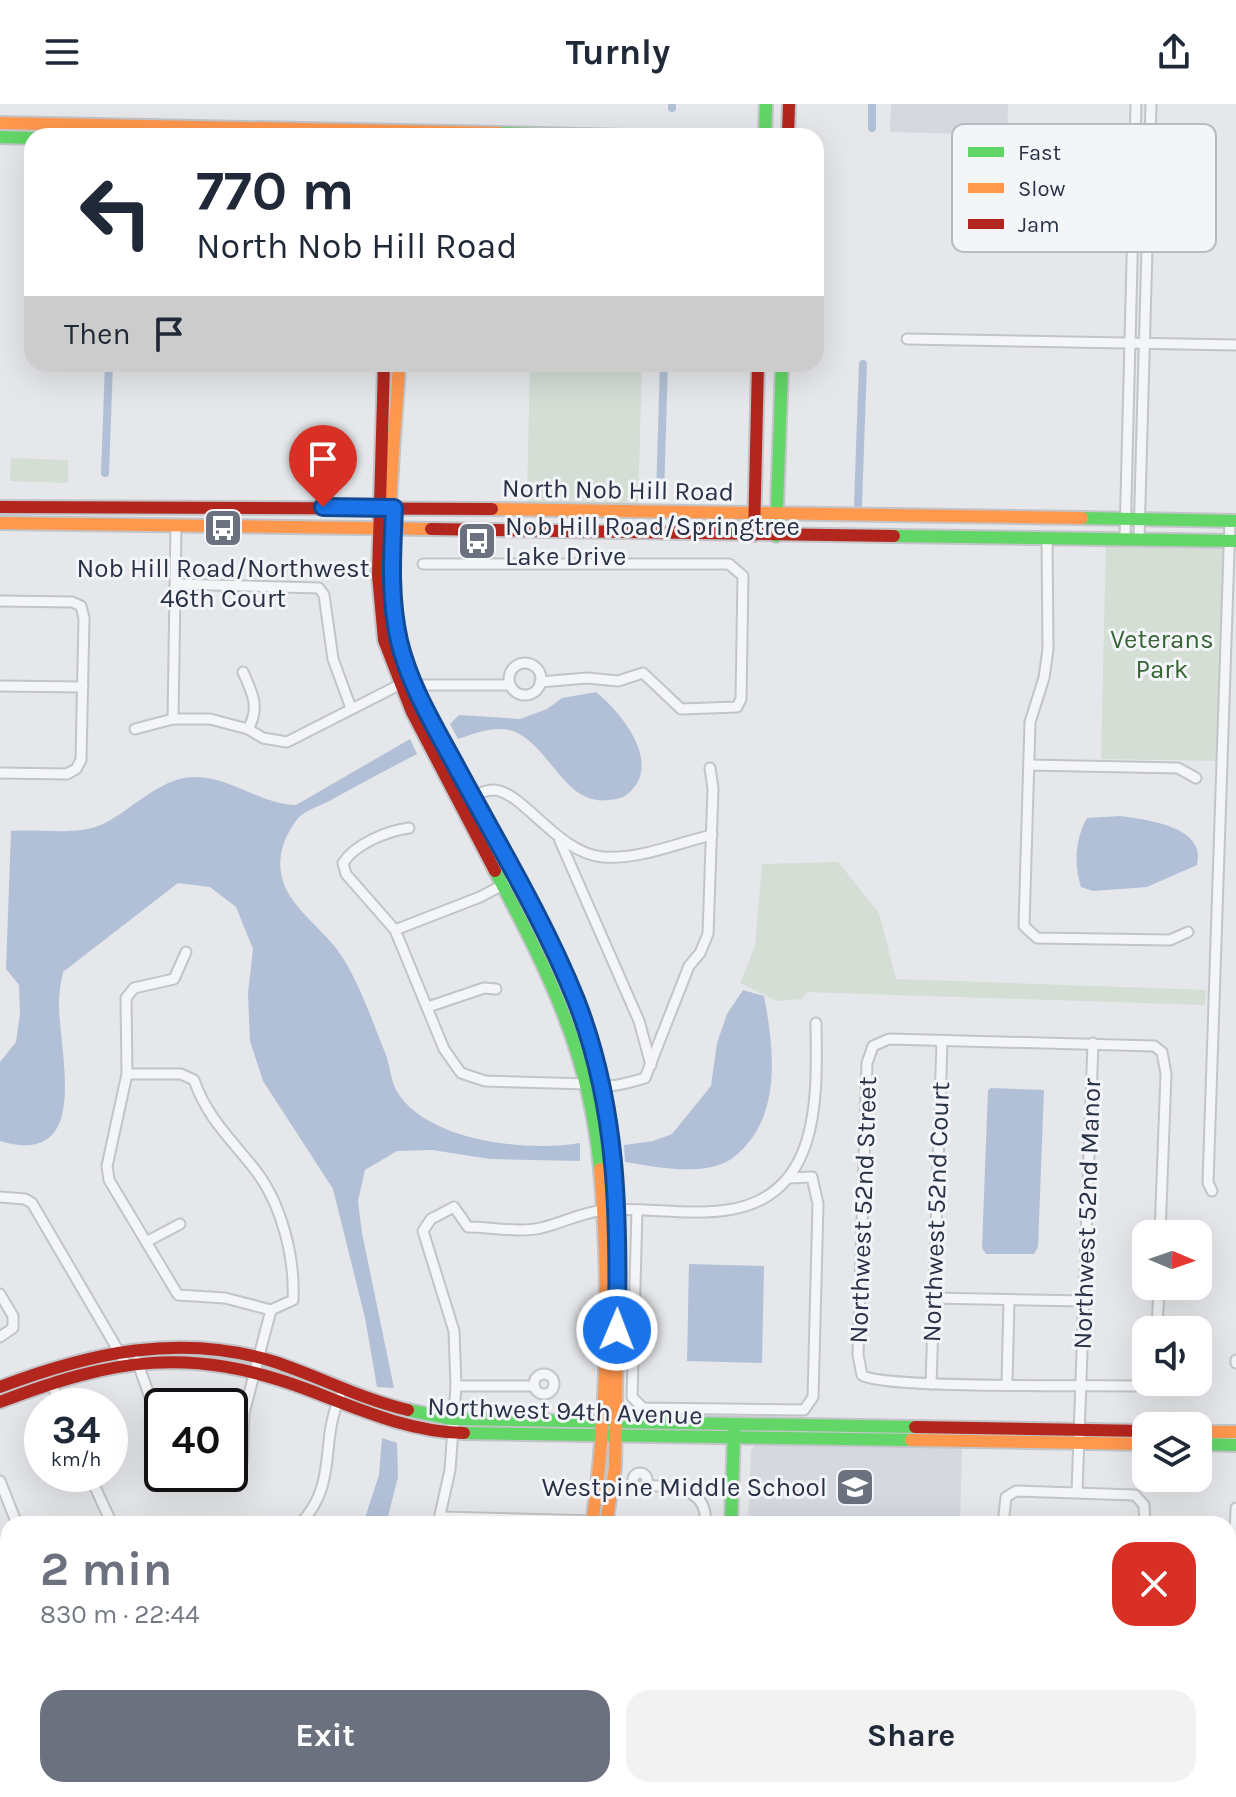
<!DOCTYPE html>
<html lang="en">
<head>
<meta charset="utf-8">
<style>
  :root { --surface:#fff; --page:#f2f2f3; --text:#1f2937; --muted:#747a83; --accent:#6b717f }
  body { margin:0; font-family:Karla,sans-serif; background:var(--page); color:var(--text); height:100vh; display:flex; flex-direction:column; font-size:30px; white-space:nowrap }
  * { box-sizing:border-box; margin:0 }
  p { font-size:26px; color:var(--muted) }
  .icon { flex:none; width:44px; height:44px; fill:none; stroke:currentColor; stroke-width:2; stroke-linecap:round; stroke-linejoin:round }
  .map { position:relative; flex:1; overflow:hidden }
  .drawer { position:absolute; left:0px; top:1412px; width:1236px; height:282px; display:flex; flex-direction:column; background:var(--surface); border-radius:24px 24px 0 0; box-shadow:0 8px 32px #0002 }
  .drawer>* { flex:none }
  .guide { position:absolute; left:24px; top:24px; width:800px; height:244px; border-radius:24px; box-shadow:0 8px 32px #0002; background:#fff; color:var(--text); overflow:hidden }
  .needle { width:52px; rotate:92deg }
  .tools { position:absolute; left:1132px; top:1116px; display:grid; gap:16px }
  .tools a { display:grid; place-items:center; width:80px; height:80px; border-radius:16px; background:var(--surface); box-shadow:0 8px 32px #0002; font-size:40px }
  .speed { position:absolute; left:24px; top:1284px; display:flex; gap:16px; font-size:40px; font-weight:700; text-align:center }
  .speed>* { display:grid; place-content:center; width:104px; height:104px; border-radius:50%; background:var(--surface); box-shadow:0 8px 32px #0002; line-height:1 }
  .speed small { font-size:20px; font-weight:400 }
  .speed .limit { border:4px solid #111; border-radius:12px; background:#fff; color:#111 }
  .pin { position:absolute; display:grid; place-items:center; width:68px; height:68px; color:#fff; margin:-82px -34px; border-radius:50% 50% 50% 0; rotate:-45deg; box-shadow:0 0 8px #0007 }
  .pin .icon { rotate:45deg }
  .me { position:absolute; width:88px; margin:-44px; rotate:1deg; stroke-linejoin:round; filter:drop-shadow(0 0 6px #0008) }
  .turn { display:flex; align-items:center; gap:28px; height:168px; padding:0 40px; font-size:36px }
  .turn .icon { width:104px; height:104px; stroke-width:2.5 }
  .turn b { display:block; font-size:56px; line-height:68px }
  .then { display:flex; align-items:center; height:76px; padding:0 40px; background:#0003; gap:16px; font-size:30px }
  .round { display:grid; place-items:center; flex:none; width:84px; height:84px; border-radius:24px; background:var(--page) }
  .head { display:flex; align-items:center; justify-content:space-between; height:136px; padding:0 40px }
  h1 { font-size:48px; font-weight:700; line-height:60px; color:var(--accent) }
  .button { display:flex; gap:16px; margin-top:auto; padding:16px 40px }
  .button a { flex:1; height:92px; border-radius:24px; background:var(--accent); color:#fff; font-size:32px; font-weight:700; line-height:92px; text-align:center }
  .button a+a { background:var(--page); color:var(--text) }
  header { display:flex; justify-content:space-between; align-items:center; height:104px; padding:0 40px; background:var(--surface); font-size:36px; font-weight:700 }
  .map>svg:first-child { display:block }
  .built { fill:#d5d8df }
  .green { fill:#d4ded5 }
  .water { fill:#b2c0d7 }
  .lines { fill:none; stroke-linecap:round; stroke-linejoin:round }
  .canal { stroke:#b2c0d7; stroke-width:8 }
  .street-casing { stroke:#c2c4c8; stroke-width:13 }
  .fast-casing { stroke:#c2c4c8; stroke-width:16 }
  .slow-casing { stroke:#c2c4c8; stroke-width:16 }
  .jam-casing { stroke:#c2c4c8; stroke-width:16 }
  .street { stroke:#f4f5f7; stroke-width:9 }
  .fast { stroke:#63d668; stroke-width:12 }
  .slow { stroke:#ff974d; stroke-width:12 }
  .jam { stroke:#b3261e; stroke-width:12 }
  .route-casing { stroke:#114b97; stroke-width:20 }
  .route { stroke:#1a73e8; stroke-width:14 }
  .labels { text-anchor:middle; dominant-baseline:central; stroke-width:6; stroke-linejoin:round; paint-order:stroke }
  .street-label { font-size:26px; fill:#293146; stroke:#f3f5f9 }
  .poi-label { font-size:26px; fill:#293146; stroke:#f3f5f9; text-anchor:start }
  .park-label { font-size:26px; fill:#396335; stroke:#f3f5f9 }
  .key { fill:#f3f5f9; stroke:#b6bac3; stroke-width:2 }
  .key-label { font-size:22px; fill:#293146 }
</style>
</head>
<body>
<header><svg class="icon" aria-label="menu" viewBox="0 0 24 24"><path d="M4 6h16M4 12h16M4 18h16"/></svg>Turnly<svg class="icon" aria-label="share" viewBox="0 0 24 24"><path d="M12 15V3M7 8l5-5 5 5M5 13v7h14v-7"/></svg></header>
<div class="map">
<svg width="1236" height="1693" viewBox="0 0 1236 1693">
  <rect width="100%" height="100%" fill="#e5e7ea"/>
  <g class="built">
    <path d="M891 0H1008L1007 31 890 28Z"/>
    <path d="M756 1341 962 1343 960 1420H748L751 1346Z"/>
  </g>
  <g class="green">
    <path d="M530 260H642L638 401 527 398Z"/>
    <path d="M11 354 68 356V379L10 377Z"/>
    <path d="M1106 440 1223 444 1219 657 1101 655Z"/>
    <path d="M838 758 879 809 896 875 1206 886 1205 901 807 888 802 895 776 897 740 879 755 842 762 760Z"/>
  </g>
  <g class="water">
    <path d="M596 588C621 608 661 657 631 687 624 694 619 695 609 696 564 702 551 642 513 627 496 621 474 629 458 635L450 620 459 611 520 615 547 605 562 594Z"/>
    <path d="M410 635 417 650C388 665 360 680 331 696 322 701 307 706 299 713 294 719 286 732 284 739 266 792 317 815 341 851 360 880 373 919 386 951 390 962 391 976 396 986 426 1038 527 1048 580 1039V1057L490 1055 432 1046 397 1047 365 1066 358 1097 362 1129 394 1284 377 1283 365 1214 333 1085 263 977 250 937 248 889 253 845 236 803 210 783 178 779 63 868C61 878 59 888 59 898 58 947 94 1065 0 1037V958L16 938 20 910 19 881 6 865 11 727C39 725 77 732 103 720 130 707 154 680 184 674 224 667 257 700 296 701Z"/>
    <path d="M1120 712C1149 716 1207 723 1197 761L1147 783 1093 787 1081 783C1074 760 1075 735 1087 714Z"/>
    <path d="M743 886 764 892C774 945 783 1014 734 1053 707 1074 656 1063 625 1058L624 1041 653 1037 672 1030 711 982 717 939 727 910Z"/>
    <path d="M991 984 1044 986 1038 1143 1034 1150H986L982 1144 988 986Z"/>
    <path d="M689 1160 764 1162 762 1259 687 1257Z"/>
    <path d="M382 1334 397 1339 398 1373 386 1420H363L379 1371Z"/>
  </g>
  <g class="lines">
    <g class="canal">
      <path d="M672 4V0"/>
      <path d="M872 24V0"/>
      <path d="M105 369 109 260"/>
      <path d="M660 390 664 260"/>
      <path d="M858 400 863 260"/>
      <path d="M0 1612H8"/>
    </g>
    <g class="street-casing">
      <g id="street">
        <path d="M968 59 995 51 1149 53"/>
        <path d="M907 235 1236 241"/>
        <path d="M1047 434 1048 545 1044 574 1030 618 1024 822 1037 834 1170 836 1188 828"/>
        <path d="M1125 434 1136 0"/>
        <path d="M1139 434 1151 0"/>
        <path d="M423 460H729L743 472 741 595 737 603 681 605 643 569 618 577 587 574 540 578"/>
        <path d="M176 480 319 484 324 491 333 555 351 604"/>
        <path d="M0 497 72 498 81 502 84 514 81 656 76 665 67 670 0 669"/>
        <circle cx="525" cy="575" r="16"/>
        <path d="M243 568C253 590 260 604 248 625"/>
        <path d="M0 582 83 583"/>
        <path d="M173 615 176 422"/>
        <path d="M135 625 173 615H210L248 625 263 634 287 638 399 581H510"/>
        <path d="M1029 661 1178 664 1196 674"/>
        <path d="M460 700C470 694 482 686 494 686 524 688 557 749 603 753 639 756 677 739 712 731"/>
        <path d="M409 724C387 727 355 740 343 759L346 770 395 826 444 945 461 969 485 977 587 980C608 985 625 980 645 974L689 862 700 849 708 830 713 684 710 664"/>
        <path d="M560 737 639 917 651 961"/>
        <path d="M395 826 480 793 516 774"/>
        <path d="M428 903 484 884 496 885"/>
        <path d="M127 970H181L194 976C207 1014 232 1036 256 1067 282 1101 295 1154 293 1196L271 1206 225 1194 178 1191 109 1076 107 1062 127 970 126 894 134 884 174 875 186 848"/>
        <path d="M1212 1087 1208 1079 1230 417"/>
        <path d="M0 1093 25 1095 32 1099 125 1258"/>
        <path d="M637 1106 632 1293 643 1304 804 1306 813 1293 818 1100 812 1073 789 1074"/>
        <path d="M148 1137 180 1120"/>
        <path d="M0 1190 13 1212V1224L0 1233"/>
        <path d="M934 1194 1084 1197"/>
        <path d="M1157 1226 1159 1182"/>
        <path d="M1236 1256V1259"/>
        <path d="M137 1257 162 1327"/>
        <circle cx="544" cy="1280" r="10"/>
        <path d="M51 1278 61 1302"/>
        <path d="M1147 1278 1136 1282C1097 1281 880 1285 862 1271L858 1251 867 959 873 942 889 935 1154 942 1162 948 1166 970 1160 1130"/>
        <path d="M1007 1279 1009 1197"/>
        <path d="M931 1280 942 937"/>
        <path d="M456 1282H534"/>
        <path d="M230 1364 242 1358 244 1309 271 1206"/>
        <circle cx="640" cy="1376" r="7"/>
        <path d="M89 1370 112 1420"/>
        <path d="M0 1377 17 1420"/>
        <path d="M645 1381C673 1384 709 1383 705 1420"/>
        <path d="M1077 1388 1093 939"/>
        <path d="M441 1413 598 1417"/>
        <path d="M300 1420C339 1379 319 1339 340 1293"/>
        <path d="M438 1420 450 1366 456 1282 454 1227 423 1127 431 1115 454 1103 468 1123C490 1123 519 1129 541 1124 563 1119 582 1108 605 1106 645 1103 688 1112 727 1106 822 1093 817 991 816 919"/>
        <path d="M1003 1420 1006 1393 1016 1387 1135 1391 1144 1401 1145 1420"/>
        <path d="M0 1438 8 1436"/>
        <path d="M0 1494 8 1481"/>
        <path d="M1228 1627 1236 1404"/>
        <path d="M319 1686 323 1693"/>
        <path d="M453 1686 477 1693"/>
        <path d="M437 1693 440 1686"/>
        <path d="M993 1693V1686"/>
        <path d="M1136 1693V1686"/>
        <path d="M1225 1693V1686"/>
      </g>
    </g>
    <g class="fast-casing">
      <g id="fast">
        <path d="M499 29 624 32"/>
        <path d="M765 32 766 0"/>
        <path d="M0 33 32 34"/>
        <path d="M1082 414 1236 417"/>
        <path d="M776 432 782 260"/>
        <path d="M894 432 1236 437"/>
        <path d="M421 596C487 721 567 844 602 981 622 1058 619 1139 617 1218"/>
        <path d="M495 767C548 867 590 950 600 1065"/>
        <path d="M408 1306 452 1315 915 1323"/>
        <path d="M464 1329 911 1336"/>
        <path d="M1198 1340 1236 1341"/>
        <path d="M731 1420 734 1327"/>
        <path d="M338 1693 348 1686"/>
      </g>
    </g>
    <g class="slow-casing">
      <g id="slow">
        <path d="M0 19 499 29"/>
        <path d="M399 260C394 361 372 505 421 596"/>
        <path d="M492 405 1082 414"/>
        <path d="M0 419 431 425"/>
        <path d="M1198 1328H1236"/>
        <path d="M911 1336 1146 1340"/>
        <path d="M592 1420C608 1311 610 1175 600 1065"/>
        <path d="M606 1420 615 1364 617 1218"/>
        <path d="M723 1686V1693"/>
      </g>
    </g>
    <g class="jam-casing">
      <g id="jam">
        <path d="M788 32 789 0"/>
        <path d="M384 260 378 471 384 536 412 608 495 767"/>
        <path d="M0 403 492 405"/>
        <path d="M431 425 894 432"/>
        <path d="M754 431 758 260"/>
        <path d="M0 1283C89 1249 181 1228 275 1258 320 1273 361 1295 408 1306"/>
        <path d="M0 1298C115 1254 189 1242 306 1285 356 1304 409 1328 464 1329"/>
        <path d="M915 1323 1146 1327"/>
        <path d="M362 1693 372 1686"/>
      </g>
    </g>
    <use href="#street" class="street"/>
    <use href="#fast" class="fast"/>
    <use href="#slow" class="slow"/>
    <use href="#jam" class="jam"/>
  </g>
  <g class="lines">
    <g class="route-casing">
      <path id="route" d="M323 403 394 404C392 449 389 493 399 537 410 583 435 623 457 664 498 740 544 816 576 896 618 1003 619 1113 617 1226"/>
    </g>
    <use href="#route" class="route"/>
  </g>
  <defs>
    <g id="bus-square" transform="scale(2)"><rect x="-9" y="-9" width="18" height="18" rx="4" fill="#6b717f" stroke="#f3f5f9"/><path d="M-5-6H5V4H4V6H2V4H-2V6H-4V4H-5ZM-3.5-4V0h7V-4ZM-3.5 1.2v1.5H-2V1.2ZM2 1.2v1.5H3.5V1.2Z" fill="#fff"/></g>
    <g id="school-square" transform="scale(2)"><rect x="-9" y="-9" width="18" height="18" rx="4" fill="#6b717f" stroke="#f3f5f9"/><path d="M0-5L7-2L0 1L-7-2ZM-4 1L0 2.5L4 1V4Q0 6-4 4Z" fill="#fff"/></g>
  </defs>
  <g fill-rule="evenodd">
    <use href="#bus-square" x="223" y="424"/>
    <use href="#bus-square" x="477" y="437"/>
    <use href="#school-square" x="855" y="1383"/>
  </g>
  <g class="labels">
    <g class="street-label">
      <text transform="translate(618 386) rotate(1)">North Nob Hill Road</text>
      <text transform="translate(863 1106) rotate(-88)">Northwest 52nd Street</text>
      <text transform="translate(936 1108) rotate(-88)">Northwest 52nd Court</text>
      <text transform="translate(1087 1110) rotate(-88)">Northwest 52nd Manor</text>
      <text transform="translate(565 1307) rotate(2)">Northwest 94th Avenue</text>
    </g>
    <g class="poi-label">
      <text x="505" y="422">Nob Hill Road/Springtree<tspan x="505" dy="30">Lake Drive</tspan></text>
      <text x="223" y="464" text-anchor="middle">Nob Hill Road/Northwest<tspan x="223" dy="30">46th Court</tspan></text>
      <text x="827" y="1383" text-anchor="end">Westpine Middle School</text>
    </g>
    <g class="park-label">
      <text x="1162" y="535">Veterans<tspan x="1162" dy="30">Park</tspan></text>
    </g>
  </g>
  <rect x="952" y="20" width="264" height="128" rx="12" class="key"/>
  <rect x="968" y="43" width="36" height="10" fill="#63d668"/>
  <rect x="968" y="79" width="36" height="10" fill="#ff974d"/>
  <rect x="968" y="115" width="36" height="10" fill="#b3261e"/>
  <g class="key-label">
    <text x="1018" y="56">Fast</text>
    <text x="1018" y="92">Slow</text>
    <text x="1018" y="128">Jam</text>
  </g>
</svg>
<div class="tools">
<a><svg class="needle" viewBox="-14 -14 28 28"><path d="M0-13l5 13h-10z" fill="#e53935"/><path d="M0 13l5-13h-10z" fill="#747a83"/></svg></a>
<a><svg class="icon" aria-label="sound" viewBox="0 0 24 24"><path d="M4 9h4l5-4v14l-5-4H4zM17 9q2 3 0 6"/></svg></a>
<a><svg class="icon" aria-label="layers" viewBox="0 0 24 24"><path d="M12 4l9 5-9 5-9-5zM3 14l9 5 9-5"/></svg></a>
</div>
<div class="speed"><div>34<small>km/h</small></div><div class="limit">40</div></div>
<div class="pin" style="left:323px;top:403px;background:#d93025"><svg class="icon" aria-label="arrive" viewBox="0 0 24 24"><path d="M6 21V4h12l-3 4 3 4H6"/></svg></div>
<svg class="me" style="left:617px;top:1226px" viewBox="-20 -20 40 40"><circle r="17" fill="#1a73e8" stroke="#fff" stroke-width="3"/><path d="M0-11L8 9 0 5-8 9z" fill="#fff"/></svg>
<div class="guide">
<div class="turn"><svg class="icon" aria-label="left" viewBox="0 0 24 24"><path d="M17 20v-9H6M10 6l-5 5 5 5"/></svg><div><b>770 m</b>North Nob Hill Road</div></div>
<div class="then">Then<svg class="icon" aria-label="arrive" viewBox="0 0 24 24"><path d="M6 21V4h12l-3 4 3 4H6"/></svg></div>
</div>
<section class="drawer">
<div class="head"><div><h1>2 min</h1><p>830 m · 22:44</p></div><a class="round" style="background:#d93025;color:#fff"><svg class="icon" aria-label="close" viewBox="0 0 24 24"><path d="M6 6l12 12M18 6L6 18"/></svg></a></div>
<div class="button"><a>Exit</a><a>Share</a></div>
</section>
</div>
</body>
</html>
